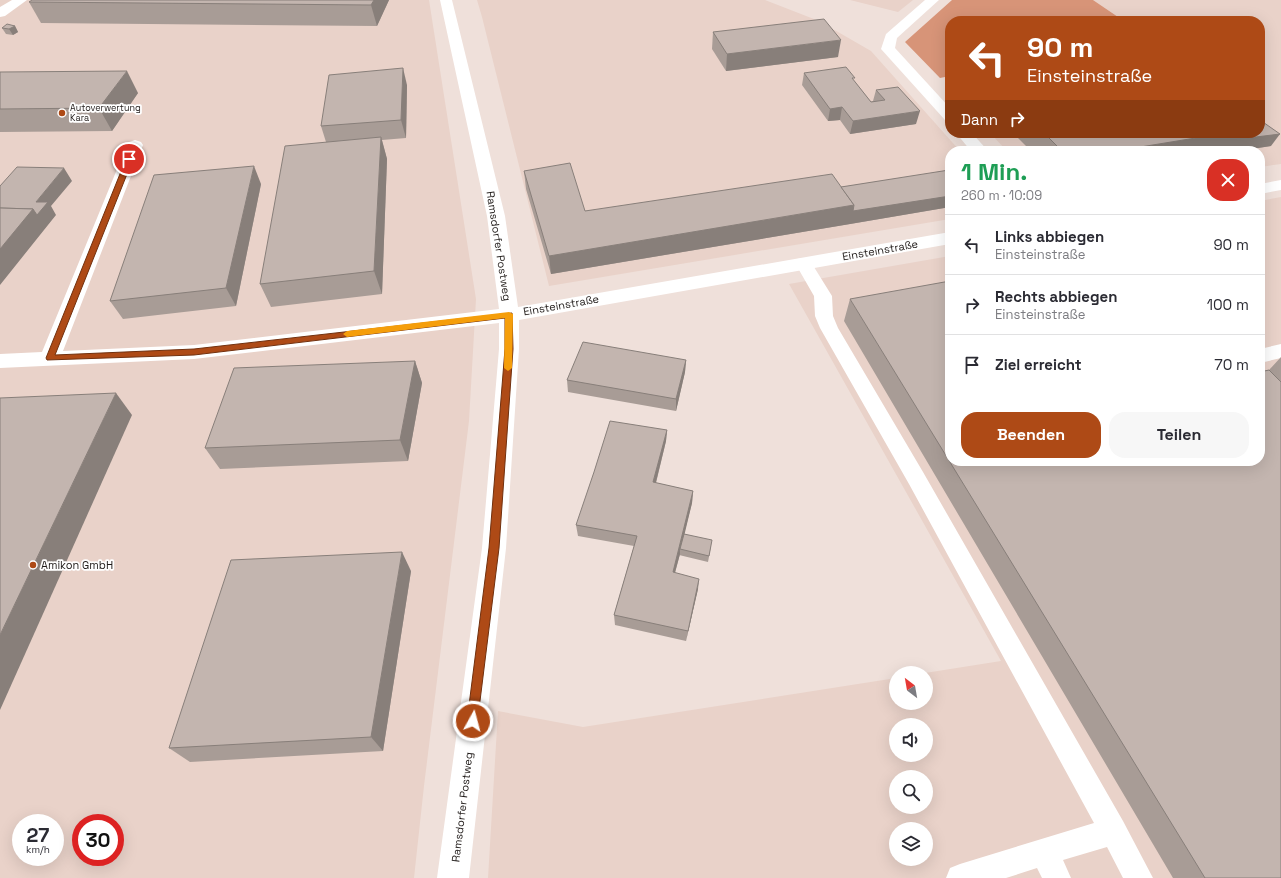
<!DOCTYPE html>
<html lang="de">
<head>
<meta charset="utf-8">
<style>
  :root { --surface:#fff; --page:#f7f7f7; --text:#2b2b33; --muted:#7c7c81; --line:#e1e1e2; --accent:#ae4a16 }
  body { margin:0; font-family:"Space Grotesk",sans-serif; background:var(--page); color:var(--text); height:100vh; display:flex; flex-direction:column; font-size:15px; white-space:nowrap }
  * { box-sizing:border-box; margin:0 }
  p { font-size:13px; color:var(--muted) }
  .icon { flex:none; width:22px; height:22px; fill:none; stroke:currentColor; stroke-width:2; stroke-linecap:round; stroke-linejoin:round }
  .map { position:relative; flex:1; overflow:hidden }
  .panel { position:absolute; left:945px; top:146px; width:320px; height:320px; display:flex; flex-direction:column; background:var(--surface); border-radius:16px; box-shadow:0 4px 16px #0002 }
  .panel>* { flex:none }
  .guide { position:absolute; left:945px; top:16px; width:320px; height:122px; border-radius:16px; box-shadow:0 4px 16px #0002; background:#ae4a16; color:#fff; overflow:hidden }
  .needle { width:26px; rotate:329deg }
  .fabs { position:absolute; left:889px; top:666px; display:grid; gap:8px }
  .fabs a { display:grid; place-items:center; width:44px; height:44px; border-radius:50%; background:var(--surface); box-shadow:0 4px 16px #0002; font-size:20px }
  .speed { position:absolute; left:12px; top:814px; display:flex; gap:8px; font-size:20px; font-weight:700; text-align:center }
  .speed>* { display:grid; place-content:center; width:52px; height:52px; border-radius:50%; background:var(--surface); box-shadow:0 4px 16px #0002; line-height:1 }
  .speed small { font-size:10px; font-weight:400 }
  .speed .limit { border:6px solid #d22; background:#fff; color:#111 }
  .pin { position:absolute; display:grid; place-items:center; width:34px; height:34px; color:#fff; margin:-17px; border:2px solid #fff; border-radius:50%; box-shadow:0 1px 4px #0007 }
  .me { position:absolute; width:44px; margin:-22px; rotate:7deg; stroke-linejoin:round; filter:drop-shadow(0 0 3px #0008) }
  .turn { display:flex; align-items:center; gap:14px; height:84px; padding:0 16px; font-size:18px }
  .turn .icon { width:52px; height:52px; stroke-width:2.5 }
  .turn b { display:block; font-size:28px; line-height:34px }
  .then { display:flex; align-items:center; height:38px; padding:0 16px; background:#0003; gap:8px; font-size:15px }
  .round { display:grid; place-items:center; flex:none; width:42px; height:42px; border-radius:16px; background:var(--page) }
  .overview { display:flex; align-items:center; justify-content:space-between; height:68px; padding:0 16px }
  h1 { font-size:24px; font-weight:700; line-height:30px; color:#1e9e55 }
  .action { display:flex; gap:8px; margin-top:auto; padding:8px 16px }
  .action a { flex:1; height:46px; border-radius:16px; background:var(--accent); color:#fff; font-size:16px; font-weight:700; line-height:46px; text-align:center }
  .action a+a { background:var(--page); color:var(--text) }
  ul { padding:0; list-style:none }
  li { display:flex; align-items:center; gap:12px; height:60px; padding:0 16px; border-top:1px solid var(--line) }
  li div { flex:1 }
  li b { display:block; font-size:15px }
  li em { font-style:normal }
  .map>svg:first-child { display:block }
  .built { fill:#e9d2c9; fill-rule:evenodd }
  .forest { fill:#d79478 }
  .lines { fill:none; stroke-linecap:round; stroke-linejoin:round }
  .lane { fill:#fff; fill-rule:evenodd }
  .street { fill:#fff; fill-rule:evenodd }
  .wall { fill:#a89c96 }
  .shaded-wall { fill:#887f7a }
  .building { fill:#c3b5af; stroke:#887f7a }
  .route { fill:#ae4a16; stroke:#71300e }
  .slow { fill:#f59e0b }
  .poi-dot { fill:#ae4a16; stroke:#fff; stroke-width:1.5 }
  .labels { text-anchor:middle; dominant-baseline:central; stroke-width:3.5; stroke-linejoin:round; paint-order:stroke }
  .far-poi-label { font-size:9px; fill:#201b19; stroke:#fff; text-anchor:start }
  .street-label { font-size:11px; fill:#201b19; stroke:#fff }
  .poi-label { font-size:11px; fill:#201b19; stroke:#fff; text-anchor:start }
</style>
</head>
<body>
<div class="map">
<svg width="1281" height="878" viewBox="0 0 1281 878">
  <rect width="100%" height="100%" fill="#efe0da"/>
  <g class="built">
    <path d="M0 0H429L476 299 469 421 424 786 414 878H0ZM21 823H55V857H21ZM81 823H115V857H81Z"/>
    <path d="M477 0H765L819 21 871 51 960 151H950V219L549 286 482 17Z"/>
    <path d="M850 0H913L898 12Z"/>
    <path d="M1093 0H1281V164L1260 167V151H1007L990 133H1260V21H1124Z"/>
    <path d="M1281 197V878H488L498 711 583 727 896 678V703H926L925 673 1001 661 789 284 950 256V461H1260V201ZM896 725H926V755H896ZM896 777H926V807H896ZM896 829H926V859H896Z"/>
  </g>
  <path class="forest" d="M952 0H1093L1124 21H950V76L940 78 905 42Z"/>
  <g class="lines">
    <g class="lane">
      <path d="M803 258 809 259 832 296 833 316 838 328 923 472 1123 821 1153 878H1123L1107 847 1063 860 1071 878H1042L1037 868 1006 878H946L950 868 960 864 1094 823 909 484 820 328 815 316 814 296 795 263 797 259Z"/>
      <path d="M1281 344V358L1260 363V349Z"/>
    </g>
    <g class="street">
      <path d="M12 0H27L5 16 0 17V7Z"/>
      <path d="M440 0H452L505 216 518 307 950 232V244L519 320V349L506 548 469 878H437L482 548 499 349V323L194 359 0 368V354L42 352 127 145 129 142 135 140 141 142 143 145 63 351 194 345 499 309 487 216Z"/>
      <path d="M925 0H939L897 38 895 48 950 108V122L945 120 881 49 886 34Z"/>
      <path d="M956 133H972L988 151H971Z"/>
      <path d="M1281 180V190L1260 194V184Z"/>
    </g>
  </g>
  <g class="wall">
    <path d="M389 0 377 26 41 23 29 2Z"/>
    <path d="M15 26 18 32 13 35 6 34 2 28Z"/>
    <path d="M713 32 838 57 726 71 712 49Z"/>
    <path d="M0 72 138 93 112 131 0 132Z"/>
    <path d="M804 73 854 81 871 102 873 101 876 90 916 124 850 134 840 120 828 121 802 85Z"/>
    <path d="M407 85 406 138 382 140 387 159 382 294 271 307 260 284 326 142 321 126Z"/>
    <path d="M1013 133H1260L1271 146 1238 151H1031Z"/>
    <path d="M524 171 585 211 841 187 950 171V207L850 224 551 274 526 189Z"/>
    <path d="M261 184 236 306 123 319 110 301Z"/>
    <path d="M850 299 950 461 1269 370 1281 357V878H1173L844 321Z"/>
    <path d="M686 360 685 372 676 411 568 392 567 380Z"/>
    <path d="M415 361 422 383 408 461 220 469 205 448Z"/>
    <path d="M667 430 666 441 656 483 693 491 692 503 684 534 711 546 708 562 679 555 680 554 675 573 698 589 686 641 615 625 614 615 634 546 578 536 576 525Z"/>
    <path d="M411 571 383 751 190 762 169 748Z"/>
  </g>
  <g class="shaded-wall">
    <path d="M374 0H389L377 26 371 5Z"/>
    <path d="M15 26 18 32 13 35 9 29Z"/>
    <path d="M841 40 838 57 726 71 727 54Z"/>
    <path d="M403 68 407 85 406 138 401 120Z"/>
    <path d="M127 71 138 93 112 131 99 108Z"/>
    <path d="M842 107 840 120 828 121 830 109Z"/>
    <path d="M920 111 916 124 850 134 853 121Z"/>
    <path d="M1226 133 1280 134 1271 146 1238 151H1116Z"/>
    <path d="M381 137 387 159 382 294 374 271Z"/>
    <path d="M254 166 261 184 236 306 226 288Z"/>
    <path d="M64 168 72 181 51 206 56 215 0 285V249L36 202Z"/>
    <path d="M950 196V207L850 224 551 274 549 256 854 205Z"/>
    <path d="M686 360 685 372 676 411V399Z"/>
    <path d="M415 361 422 383 408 461 400 440Z"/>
    <path d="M116 393 132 415 0 710V635Z"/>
    <path d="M667 430 666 441 653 494V482Z"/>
    <path d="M693 491 692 503 681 549H680V554L672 583 673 572Z"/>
    <path d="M402 552 411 571 383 751 371 737Z"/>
    <path d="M699 579 698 589 686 641 688 631Z"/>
  </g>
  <g class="building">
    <path d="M32 0H374L371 5 29 2Z"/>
    <path d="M824 19 841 40 727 54 713 32Z"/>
    <path d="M7 24 15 26 9 29 2 28Z"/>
    <path d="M846 67 855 78H852L871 102 885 100 876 90 898 87 920 111 853 121 842 107 830 109 804 73Z"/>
    <path d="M403 68 401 120 321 126 329 75Z"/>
    <path d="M127 71 99 108 0 109V72Z"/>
    <path d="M1260 120 1280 134 1248 138 1251 133H1260Z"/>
    <path d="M1044 133H1226L1116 151H1062Z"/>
    <path d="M381 137 374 271 260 284 285 146Z"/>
    <path d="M570 163 585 211 832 174 854 205 549 256 524 171Z"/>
    <path d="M254 166 226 288 110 301 154 175Z"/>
    <path d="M17 167 64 168 36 202H48L37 215 33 209 0 208V186Z"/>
    <path d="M949 170 950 171V196L853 211 854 205 841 187Z"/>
    <path d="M0 208 33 209 0 249Z"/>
    <path d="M950 281V461H1260V372L1269 370 1281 382V878H1205L850 299Z"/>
    <path d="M583 342 686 360 676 399 567 380Z"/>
    <path d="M415 361 400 440 205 448 234 368Z"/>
    <path d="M116 393 0 635V398Z"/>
    <path d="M610 421 667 430 653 482 693 491 673 572 699 579 688 631 614 615 637 536 576 525 594 472Z"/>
    <path d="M684 534 712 540 709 556 680 549Z"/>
    <path d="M402 552 371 737 169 748 231 560Z"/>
  </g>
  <path class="route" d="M129 157 133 159 55 355 194 349 512 313 513 349 499 548 477 725 473 727 469 725 467 721 489 548 505 349V318L194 355 47 360 46 358 126 159Z"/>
  <path class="slow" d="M509 312 513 314 512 368 508 371 504 368 505 318 347 337 343 334 347 331Z"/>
  <g class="poi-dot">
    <circle cx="62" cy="113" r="4"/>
    <circle cx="33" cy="565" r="4"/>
  </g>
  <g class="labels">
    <g class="far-poi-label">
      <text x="70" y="108">Autoverwertung<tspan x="70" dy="10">Kara</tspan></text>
    </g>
    <g class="street-label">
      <text transform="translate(499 246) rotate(81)">Ramsdorfer Postweg</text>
      <text transform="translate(880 250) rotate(-10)">Einsteinstraße</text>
      <text transform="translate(561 305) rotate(-10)">Einsteinstraße</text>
      <text transform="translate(462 807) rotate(-83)">Ramsdorfer Postweg</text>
    </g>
    <g class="poi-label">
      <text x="41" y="565">Amikon GmbH</text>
    </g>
  </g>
</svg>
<div class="fabs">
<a><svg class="needle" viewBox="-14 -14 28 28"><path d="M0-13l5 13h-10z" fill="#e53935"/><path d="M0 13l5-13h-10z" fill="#7c7c81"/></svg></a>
<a><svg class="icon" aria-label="sound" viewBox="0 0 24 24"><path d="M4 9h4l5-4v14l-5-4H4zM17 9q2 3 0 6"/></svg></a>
<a><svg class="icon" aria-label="search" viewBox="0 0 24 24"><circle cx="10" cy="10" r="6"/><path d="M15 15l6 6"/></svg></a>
<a><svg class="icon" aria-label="layers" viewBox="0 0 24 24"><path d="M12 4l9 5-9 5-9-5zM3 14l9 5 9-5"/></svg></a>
</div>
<div class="speed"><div>27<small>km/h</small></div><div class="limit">30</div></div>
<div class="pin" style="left:129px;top:159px;background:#d93025"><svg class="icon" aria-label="arrive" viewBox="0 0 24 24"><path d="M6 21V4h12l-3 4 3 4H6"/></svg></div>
<svg class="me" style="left:473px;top:721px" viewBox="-20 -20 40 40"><circle r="17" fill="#ae4a16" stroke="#fff" stroke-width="3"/><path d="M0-11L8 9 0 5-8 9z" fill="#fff"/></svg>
<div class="guide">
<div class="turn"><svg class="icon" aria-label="left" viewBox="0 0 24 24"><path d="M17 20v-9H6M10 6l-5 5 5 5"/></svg><div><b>90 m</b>Einsteinstraße</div></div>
<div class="then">Dann<svg class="icon" aria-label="right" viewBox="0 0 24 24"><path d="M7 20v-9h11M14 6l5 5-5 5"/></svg></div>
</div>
<section class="panel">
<div class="overview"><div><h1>1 Min.</h1><p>260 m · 10:09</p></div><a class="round" style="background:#d93025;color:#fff"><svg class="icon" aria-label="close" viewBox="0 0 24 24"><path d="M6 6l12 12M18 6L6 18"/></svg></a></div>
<ul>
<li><svg class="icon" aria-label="left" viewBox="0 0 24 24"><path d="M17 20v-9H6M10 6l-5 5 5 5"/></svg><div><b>Links abbiegen</b><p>Einsteinstraße</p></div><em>90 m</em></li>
<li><svg class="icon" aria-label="right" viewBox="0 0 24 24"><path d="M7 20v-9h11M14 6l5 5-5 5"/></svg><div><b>Rechts abbiegen</b><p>Einsteinstraße</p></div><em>100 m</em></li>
<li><svg class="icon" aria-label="arrive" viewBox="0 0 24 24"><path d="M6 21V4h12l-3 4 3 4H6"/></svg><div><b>Ziel erreicht</b></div><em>70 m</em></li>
</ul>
<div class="action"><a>Beenden</a><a>Teilen</a></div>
</section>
</div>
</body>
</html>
